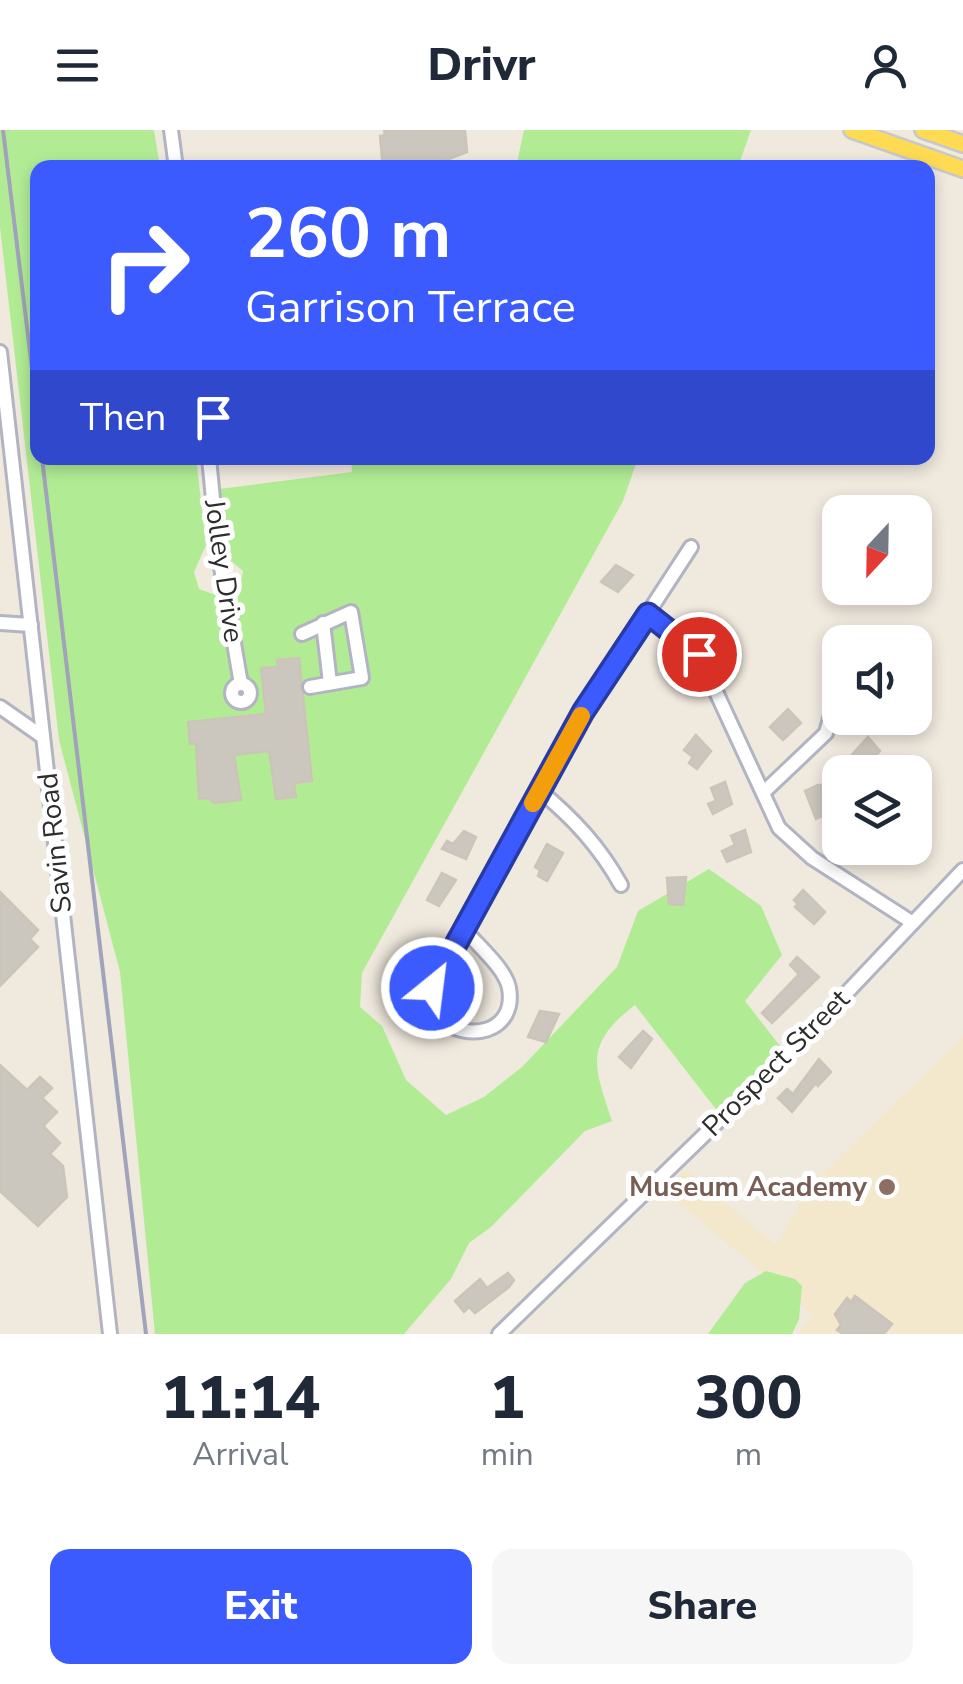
<!DOCTYPE html>
<html lang="en">
<head>
<meta charset="utf-8">
<style>
  :root { --surface:#fff; --page:#f6f6f7; --text:#1f2937; --muted:#747a83; --accent:#3c5bff }
  body { margin:0; font-family:"Nunito Sans",sans-serif; background:var(--page); color:var(--text); height:100vh; display:flex; flex-direction:column; font-size:38px; white-space:nowrap }
  * { box-sizing:border-box; margin:0 }
  p { font-size:32px; color:var(--muted) }
  .icon { flex:none; width:55px; height:55px; fill:none; stroke:currentColor; stroke-width:2; stroke-linecap:round; stroke-linejoin:round }
  .map { position:relative; height:1204px; overflow:hidden }
  .side { display:flex; flex-direction:column; background:var(--surface); flex:1 }
  .side>* { flex:none }
  .top-card { position:absolute; left:30px; top:30px; width:905px; height:305px; border-radius:20px; box-shadow:0 5px 15px #0003; background:#3c5bff; color:#fff; overflow:hidden }
  .needle { width:65px; rotate:202deg }
  .buttons { position:absolute; left:822px; top:365px; display:grid; gap:20px }
  .buttons a { display:grid; place-items:center; width:110px; height:110px; border-radius:20px; background:var(--surface); box-shadow:0 5px 15px #0003; font-size:50px }
  .pin { position:absolute; display:grid; place-items:center; width:85px; height:85px; color:#fff; margin:-42px; border:5px solid #fff; border-radius:50%; box-shadow:0 2px 10px #0007 }
  .me { position:absolute; width:110px; margin:-55px; rotate:29deg; stroke-linejoin:round; filter:drop-shadow(0 0 8px #0008) }
  .turn { display:flex; align-items:center; gap:35px; height:210px; padding:0 50px; font-size:45px }
  .turn .icon { width:130px; height:130px; stroke-width:2.5 }
  .turn b { display:block; font-size:70px; line-height:85px }
  .then { display:flex; align-items:center; height:95px; padding:0 50px; background:#0003; gap:20px; font-size:38px }
  .eta { display:flex; justify-content:space-evenly; align-items:center; height:170px; text-align:center }
  .eta b { font-size:60px; font-weight:800; line-height:70px }
  .action { display:flex; gap:20px; margin-top:auto; padding:20px 50px }
  .action a { flex:1; height:115px; border-radius:20px; background:var(--accent); color:#fff; font-size:40px; font-weight:800; line-height:115px; text-align:center }
  .action a+a { background:var(--page); color:var(--text) }
  header { display:flex; justify-content:space-between; align-items:center; height:130px; padding:0 50px; background:var(--surface); font-size:45px; font-weight:800 }
  .map>svg:first-child { display:block }
  .education { fill:#f3e7cc }
  .green { fill:#b1ec95 }
  .building { fill:#cbc6be; stroke:#ccc5b7; stroke-width:2.5 }
  .lines { fill:none; stroke-linecap:round; stroke-linejoin:round }
  .minor-casing { stroke:#b2b4c2; stroke-width:18 }
  .major-casing { stroke:#c8c8c8; stroke-width:20 }
  .minor { stroke:#fff; stroke-width:12 }
  .major { stroke:#ffdb54; stroke-width:15 }
  .rail { stroke:#a0a3b9; stroke-width:4 }
  .route-casing { stroke:#273ba6; stroke-width:25 }
  .route { stroke:#3c5bff; stroke-width:18 }
  .slow { stroke:#f59e0b; stroke-width:18 }
  .education-dot { fill:#8d6e63; stroke:#fff; stroke-width:4 }
  .labels { text-anchor:middle; dominant-baseline:central; stroke-width:10; stroke-linejoin:round; paint-order:stroke }
  .street-label { font-size:28px; fill:#2d2d2d; stroke:#fff }
  .education-label { font-size:28px; font-weight:bold; fill:#785e54; stroke:#fff; text-anchor:end }
</style>
</head>
<body>
<header><svg class="icon" aria-label="menu" viewBox="0 0 24 24"><path d="M4 6h16M4 12h16M4 18h16"/></svg>Drivr<svg class="icon" aria-label="person" viewBox="0 0 24 24"><circle cx="12" cy="8" r="4"/><path d="M4 21q1-7 8-7t8 7"/></svg></header>
<div class="map">
<svg width="963" height="1204" viewBox="0 0 963 1204">
  <rect width="100%" height="100%" fill="#f0e9de"/>
  <path class="education" d="M963 906V1204H797L814 1186 663 1060 685 1039 776 1115 812 1054Z"/>
  <g class="green">
    <path d="M0 0H154L160 37 38 38V328H196L206 415 194 442 199 459 227 469 239 462 243 441 218 420 212 360 352 342 351 328H638L623 371 362 843 360 877 382 896 406 950 446 985 484 967 522 937 617 837 638 781 709 739 761 776 782 825 745 871 780 916 722 987 635 875C583 915 594 936 612 991L585 1001 491 1097 469 1113 451 1149 404 1204H155L120 842 59 610 0 97Z"/>
    <path d="M524 0H751L738 37H516Z"/>
    <path d="M766 1141 795 1149 802 1156 799 1189 792 1204H708L745 1153Z"/>
  </g>
  <g class="building">
    <path d="M384 0H465L467 22 444 31 439 38H383L380 6 385 5Z"/>
    <path d="M616 435 633 445 618 462 601 452Z"/>
    <path d="M299 528 312 651 294 653 296 667 276 669 269 621 234 625 241 670 214 673 209 668 199 669 196 613 190 614 188 592 266 584 261 538 278 537 277 530Z"/>
    <path d="M788 579 801 593 783 610 770 597Z"/>
    <path d="M696 605 711 621 697 639 689 633 693 627 684 620Z"/>
    <path d="M868 607 880 621 863 640 848 629Z"/>
    <path d="M725 652 732 674 713 684 708 674 716 671 711 658Z"/>
    <path d="M818 655H824L832 681 816 689 805 661Z"/>
    <path d="M745 700 751 722 727 732 722 721 735 715 731 706Z"/>
    <path d="M464 701 476 707 466 729 442 719 447 711 453 714Z"/>
    <path d="M547 714 563 723 547 751 538 746 540 740 535 737Z"/>
    <path d="M442 743 456 750 439 776 427 770Z"/>
    <path d="M686 747 683 775 669 774 667 748Z"/>
    <path d="M803 760 825 782 814 794 795 777 798 774 794 770Z"/>
    <path d="M0 762 38 800 30 809 38 817 0 856Z"/>
    <path d="M797 827 819 847 772 893 762 883 799 844 790 835Z"/>
    <path d="M540 881 559 884 546 912 528 907Z"/>
    <path d="M643 901 652 909 631 938 619 927Z"/>
    <path d="M819 929 831 942 818 956 816 953 792 982 778 968 787 959 793 964Z"/>
    <path d="M0 935 27 960 40 947 52 958 42 968 57 982 43 996 60 1013 50 1024 63 1036 67 1067 38 1096 0 1061Z"/>
    <path d="M508 1143 514 1150 509 1157 475 1183 469 1177 464 1182 455 1171 480 1149 487 1158Z"/>
    <path d="M855 1166 892 1194 884 1204H843L837 1200 841 1195 835 1184 847 1168 851 1172Z"/>
  </g>
  <g class="lines">
    <g class="minor-casing">
      <g id="minor">
        <path d="M171 0 176 38"/>
        <path d="M0 222 110 1204"/>
        <path d="M209 328 218 420 241 554"/>
        <path d="M648 484 699 525 779 698 812 728 913 793"/>
        <path d="M0 493 31 495"/>
        <path d="M323 493 330 553"/>
        <path d="M302 504 351 482 362 548 310 557"/>
        <circle cx="241" cy="563" r="9"/>
        <path d="M0 577 43 607"/>
        <path d="M539 660C574 689 599 716 621 755"/>
        <path d="M764 662 826 603 834 574"/>
        <path d="M465 800C478 816 505 838 509 858 517 903 466 914 438 887L432 858 438 844 583 583 691 417"/>
        <path d="M499 1204 803 909 963 740"/>
      </g>
    </g>
    <g class="major-casing">
      <g id="major">
        <path d="M852 0 963 39"/>
        <path d="M923 0 963 14"/>
      </g>
    </g>
    <use href="#minor" class="minor"/>
    <use href="#major" class="major"/>
    <g class="rail">
      <path d="M3 0 38 288"/>
      <path d="M42 328 146 1204"/>
    </g>
  </g>
  <g class="lines">
    <g class="route-casing">
      <path id="route" d="M432 858 583 582 648 484 699 524"/>
    </g>
    <use href="#route" class="route"/>
    <path class="slow" d="M533 673 581 586"/>
  </g>
  <circle class="education-dot" cx="887" cy="1057" r="10"/>
  <g class="labels">
    <g class="street-label">
      <text transform="translate(224 441) rotate(82)">Jolley Drive</text>
      <text transform="translate(55 713) rotate(-96)">Savin Road</text>
      <text transform="translate(776 933) rotate(-45)">Prospect Street</text>
    </g>
    <g class="education-label">
      <text x="867" y="1057">Museum Academy</text>
    </g>
  </g>
</svg>
<div class="buttons">
<a><svg class="needle" viewBox="-14 -14 28 28"><path d="M0-13l5 13h-10z" fill="#e53935"/><path d="M0 13l5-13h-10z" fill="#747a83"/></svg></a>
<a><svg class="icon" aria-label="sound" viewBox="0 0 24 24"><path d="M4 9h4l5-4v14l-5-4H4zM17 9q2 3 0 6"/></svg></a>
<a><svg class="icon" aria-label="layers" viewBox="0 0 24 24"><path d="M12 4l9 5-9 5-9-5zM3 14l9 5 9-5"/></svg></a>
</div>
<div class="pin" style="left:699px;top:524px;background:#d93025"><svg class="icon" aria-label="arrive" viewBox="0 0 24 24"><path d="M6 21V4h12l-3 4 3 4H6"/></svg></div>
<svg class="me" style="left:432px;top:858px" viewBox="-20 -20 40 40"><circle r="17" fill="#3c5bff" stroke="#fff" stroke-width="3"/><path d="M0-11L8 9 0 5-8 9z" fill="#fff"/></svg>
<div class="top-card">
<div class="turn"><svg class="icon" aria-label="right" viewBox="0 0 24 24"><path d="M7 20v-9h11M14 6l5 5-5 5"/></svg><div><b>260 m</b>Garrison Terrace</div></div>
<div class="then">Then<svg class="icon" aria-label="arrive" viewBox="0 0 24 24"><path d="M6 21V4h12l-3 4 3 4H6"/></svg></div>
</div>
</div>
<section class="side">
<div class="eta">
<div><b>11:14</b><p>Arrival</p></div>
<div><b>1</b><p>min</p></div>
<div><b>300</b><p>m</p></div>
</div>
<div class="action"><a>Exit</a><a>Share</a></div>
</section>
</body>
</html>
